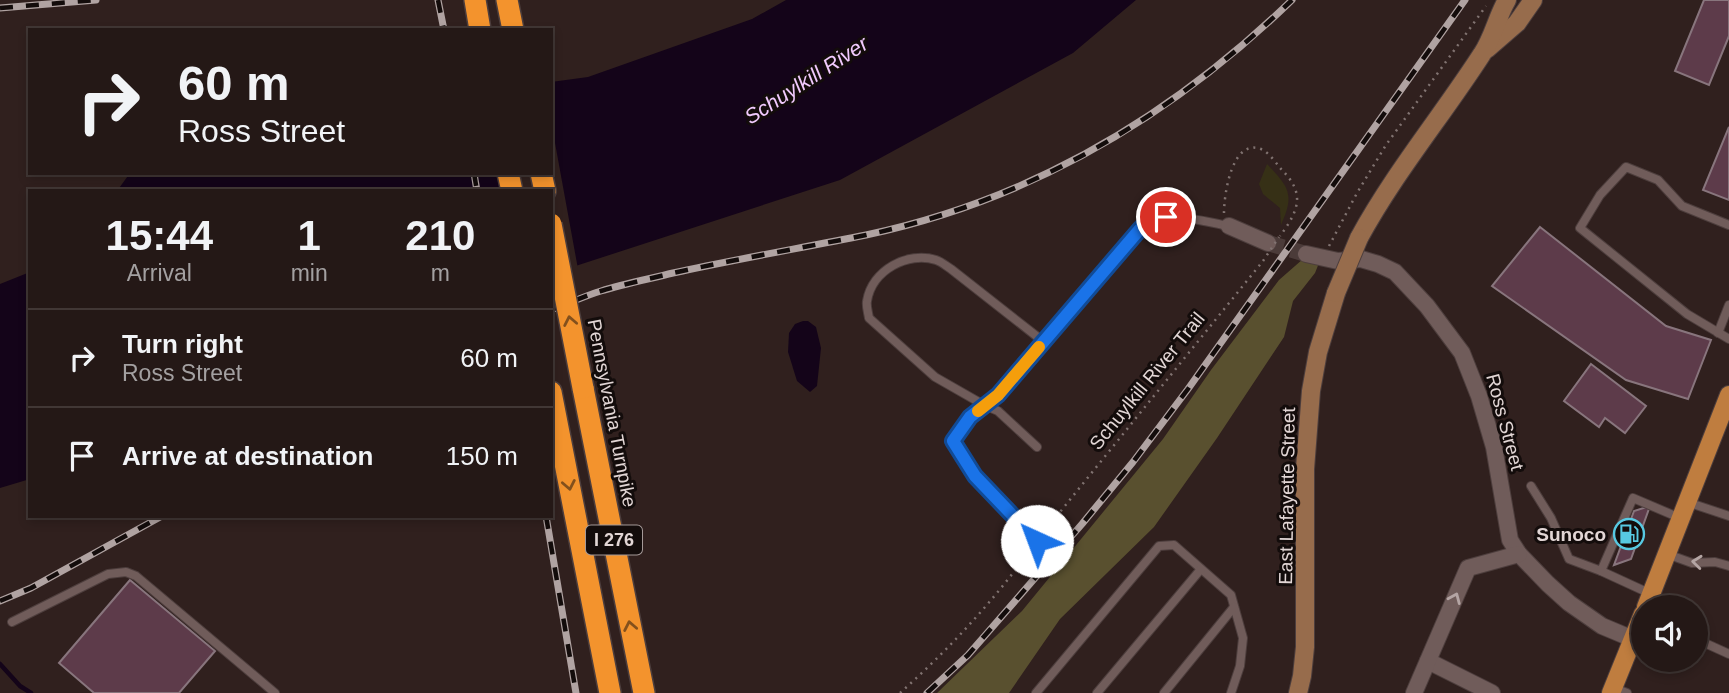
<!DOCTYPE html>
<html lang="en">
<head>
<meta charset="utf-8">
<style>
  :root { --surface:#241816; --page:#2c211f; --text:#f1f3f6; --muted:#a3a0a1; --line:#413735 }
  body { margin:0; font-family:Helvetica,sans-serif; background:var(--page); color:var(--text); height:100vh; display:flex; flex-direction:column; font-size:26px; white-space:nowrap }
  * { box-sizing:border-box; margin:0 }
  p { font-size:23px; color:var(--muted) }
  .icon { flex:none; width:38px; height:38px; fill:none; stroke:currentColor; stroke-width:2; stroke-linecap:round; stroke-linejoin:round }
  .map { position:relative; flex:1; overflow:hidden }
  .drawer { position:absolute; left:28px; top:189px; width:525px; height:329px; display:flex; flex-direction:column; background:var(--surface); border-radius:0px; box-shadow:0 4px 10px #0003,0 0 0 2px var(--line) }
  .drawer>* { flex:none }
  .banner { position:absolute; left:28px; top:28px; width:525px; height:147px; border-radius:0px; box-shadow:0 4px 10px #0003,0 0 0 2px var(--line); background:#241816; color:var(--text); overflow:hidden }
  .buttons { position:absolute; left:1631px; top:595px; display:grid; gap:14px }
  .buttons a { display:grid; place-items:center; width:77px; height:77px; border-radius:50%; background:var(--surface); box-shadow:0 4px 10px #0003,0 0 0 2px var(--line); font-size:35px }
  .pin { position:absolute; display:grid; place-items:center; width:60px; height:60px; color:#fff; margin:-30px; border:4px solid #fff; border-radius:50%; box-shadow:0 2px 7px #0007 }
  .me { position:absolute; width:77px; margin:-38px; rotate:317deg; stroke-linejoin:round; filter:drop-shadow(0 0 5px #0008) }
  .turn { display:flex; align-items:center; gap:24px; height:147px; padding:0 35px; font-size:32px }
  .turn .icon { width:91px; height:91px; stroke-width:2.5 }
  .turn b { display:block; font-size:49px; line-height:60px }
  .eta { display:flex; justify-content:space-evenly; align-items:center; height:119px; text-align:center }
  .eta b { font-size:42px; font-weight:700; line-height:49px }
  ul { padding:0; list-style:none }
  li { display:flex; align-items:center; gap:21px; height:98px; padding:0 35px; border-top:2px solid var(--line) }
  li div { flex:1 }
  li b { display:block; font-size:26px }
  li em { font-style:normal }
  .map>svg:first-child { display:block }
  .green { fill:#363016 }
  .forest { fill:#59502f }
  .water { fill:#140419 }
  .pier { fill:#30201e }
  .lines { fill:none; stroke-linecap:round; stroke-linejoin:round }
  .stream { stroke:#140419; stroke-width:4.5 }
  .building { fill:#5d3b4a; stroke:#88757d; stroke-width:2 }
  .street-tunnel { stroke:#4b3b39; stroke-width:16; stroke-dasharray:16 8; stroke-linecap:butt }
  .lane-casing { stroke:#4d3e3d; stroke-width:10 }
  .street-casing { stroke:#4d3e3d; stroke-width:18 }
  .secondary-casing { stroke:#4d3e3d; stroke-width:20 }
  .primary-casing { stroke:#4d3e3d; stroke-width:20 }
  .highway-casing { stroke:#4d3e3d; stroke-width:24 }
  .path { stroke:#817371; stroke-width:2.5; stroke-dasharray:2 5; stroke-linecap:butt }
  .lane { stroke:#705c5a; stroke-width:8 }
  .street { stroke:#705c5a; stroke-width:16 }
  .secondary { stroke:#976c4c; stroke-width:18 }
  .primary { stroke:#bf7d3f; stroke-width:18 }
  .highway { stroke:#f3932d; stroke-width:21 }
  .rail-casing { stroke:#b0a3a2; stroke-width:7 }
  .rail { stroke:#130c0b; stroke-width:4.5; stroke-dasharray:13; stroke-linecap:butt }
  .secondary-bridge-casing { stroke:#4d3e3d; stroke-width:20; stroke-linecap:butt }
  .highway-bridge-casing { stroke:#4d3e3d; stroke-width:24; stroke-linecap:butt }
  .path-bridge { stroke:#817371; stroke-width:2.5; stroke-dasharray:2 5; stroke-linecap:butt }
  .secondary-bridge { stroke:#976c4c; stroke-width:18 }
  .highway-bridge { stroke:#f3932d; stroke-width:21 }
  .oneway { stroke:#83501c }
  .oneway2 { stroke:#b4a5a4 }
  .route-casing { stroke:#114b97; stroke-width:18 }
  .route { stroke:#1a73e8; stroke-width:12 }
  .slow { stroke:#f59e0b; stroke-width:12 }
  .labels { text-anchor:middle; dominant-baseline:central; stroke-width:6; stroke-linejoin:round; paint-order:stroke }
  .shield { fill:#130c0b; stroke:#a49998; stroke-width:2 }
  .shield-label { font-size:18px; font-weight:bold; fill:#e2d6d5 }
  .street-label { font-size:19px; fill:#e2d6d5; stroke:#130c0b }
  .poi-label { font-size:19px; font-weight:bold; fill:#e2d6d5; stroke:#130c0b; text-anchor:end }
  .water-label { font-size:21px; font-style:italic; fill:#f1cafd; stroke:#130c0b }
</style>
</head>
<body>
<div class="map">
<svg width="1729" height="693" viewBox="0 0 1729 693">
  <rect width="100%" height="100%" fill="#30201e"/>
  <path class="green" d="M1267 164C1289 187 1295 194 1281 225L1280 208 1263 194 1259 184Z"/>
  <path class="forest" d="M1303 259 1319 263 1315 273 1293 301 1284 337 1217 438 1154 527 1060 619 1009 693H937L1022 611 1163 439 1211 370 1279 280Z"/>
  <g class="water">
    <path d="M786 0H1136L1073 53 840 180 551 274V191H117L130 173H551V82L588 77 752 19Z"/>
    <path d="M30 272V479L0 488V284Z"/>
    <path d="M803 321H808L816 327 821 348 817 386 810 392 797 381 788 352 789 333 795 324Z"/>
  </g>
  <path class="pier" d="M551 121 578 269 551 278V191H500L497 173H551Z"/>
  <g class="lines">
    <path class="stream" d="M0 664 20 686 31 693"/>
  </g>
  <g class="building">
    <path d="M1704 0H1729V36L1709 85 1675 71Z"/>
    <path d="M1729 127V200L1703 190Z"/>
    <path d="M1540 227 1666 326 1711 340 1688 399 1626 380 1492 286Z"/>
    <path d="M1591 364 1646 406 1625 433 1605 418 1599 427 1564 401Z"/>
    <path d="M1650 506 1631 559 1614 565 1634 511Z"/>
    <path d="M130 580 215 651 179 693H94L59 663Z"/>
  </g>
  <g class="lines">
    <path class="street-tunnel" d="M1268 243 1306 254"/>
    <g class="lane-casing">
      <g id="lane">
        <path d="M1729 225 1682 206 1658 180 1626 167 1600 195 1580 228 1687 314 1729 339"/>
        <path d="M1718 333 1729 305"/>
        <path d="M1037 447 998 411 984 405 935 377 869 318C868 312 866 306 867 301 872 270 908 251 936 260 942 262 946 266 951 269L1044 342"/>
        <path d="M1531 486 1551 518 1569 559 1601 571"/>
        <path d="M1687 502 1729 516"/>
        <path d="M1037 541 975 476 953 441 970 417 998 395 1140 229C1165 208 1200 221 1229 226"/>
        <path d="M1667 554 1692 563 1715 562 1729 566"/>
        <path d="M1651 594 1601 571 1633 498 1680 518"/>
        <path d="M12 622 108 574 126 572 136 576 275 693"/>
        <path d="M1696 639 1729 654"/>
        <path d="M1614 688 1627 693"/>
        <path d="M1036 693 1159 546 1174 545 1231 595 1243 638 1240 666 1231 693"/>
        <path d="M1097 693 1201 569"/>
        <path d="M1164 693 1234 607"/>
      </g>
    </g>
    <g class="street-casing">
      <g id="street">
        <path d="M1229 226 1268 243"/>
        <path d="M1306 254 1338 261 1361 259 1378 264 1395 272 1427 306 1462 353 1479 396 1494 447 1510 540 1519 554 1548 584 1569 603 1602 626 1633 639"/>
        <path d="M1428 661 1492 693"/>
        <path d="M1414 693 1468 568 1519 554"/>
      </g>
    </g>
    <g class="secondary-casing">
      <g id="secondary">
        <path d="M1487 49 1517 23 1533 0"/>
        <path d="M1359 238C1395 172 1442 116 1482 54 1493 38 1497 17 1507 0"/>
        <path d="M1298 693 1302 676 1305 647V469L1311 391 1318 352 1336 293"/>
      </g>
    </g>
    <g class="primary-casing">
      <g id="primary">
        <path d="M1646 607 1729 395"/>
        <path d="M1611 693 1643 614"/>
      </g>
    </g>
    <g class="highway-casing">
      <g id="highway">
        <path d="M475 0 480 30"/>
        <path d="M507 0 513 30"/>
        <path d="M508 173 512 191"/>
        <path d="M541 173 545 191"/>
        <path d="M583 388 644 693"/>
        <path d="M551 392 610 693"/>
      </g>
    </g>
    <g class="path">
      <path d="M1224 213C1224 195 1232 135 1263 150 1270 154 1276 163 1281 169 1289 177 1296 186 1297 197 1298 211 1288 225 1280 236"/>
      <path d="M1329 246 1357 193 1386 145 1486 6"/>
      <path d="M1043 533 1263 261"/>
      <path d="M900 693C948 650 993 602 1030 550"/>
    </g>
    <use href="#lane" class="lane"/>
    <use href="#street" class="street"/>
    <use href="#secondary" class="secondary"/>
    <use href="#primary" class="primary"/>
    <use href="#highway" class="highway"/>
    <g class="rail-casing">
      <g id="rail">
        <path d="M438 0 444 30"/>
        <path d="M0 8 96 0"/>
        <path d="M474 173 477 191"/>
        <path d="M551 310C568 304 584 296 601 291 624 284 649 279 673 273 737 259 801 248 866 235 1031 200 1171 117 1292 0"/>
        <path d="M546 516 576 693"/>
        <path d="M0 601 31 588 162 516"/>
        <path d="M927 693 968 655 1082 524 1133 462 1188 389 1465 0"/>
      </g>
    </g>
    <use href="#rail" class="rail"/>
    <g class="secondary-bridge-casing">
      <path id="secondary-bridge" d="M1336 293 1359 238"/>
    </g>
    <g class="highway-bridge-casing">
      <path id="highway-bridge" d="M551 224 583 388"/>
    </g>
    <path class="path-bridge" d="M1263 261 1279 237"/>
    <use href="#secondary-bridge" class="secondary-bridge"/>
    <use href="#highway-bridge" class="highway-bridge"/>
  </g>
  <defs><path id="oneway-chevron" d="M-2-3.5L2.5 0L-2 3.5" fill="none" stroke-width="1.6" stroke-linecap="round" stroke-linejoin="round" transform="scale(1.75)"/></defs>
  <g class="oneway">
    <use href="#oneway-chevron" transform="translate(570 321) rotate(-101)"/>
    <use href="#oneway-chevron" transform="translate(569 485) rotate(79)"/>
    <use href="#oneway-chevron" transform="translate(630 626) rotate(-101)"/>
  </g>
  <g class="oneway2">
    <use href="#oneway-chevron" transform="translate(1697 562) rotate(-174)"/>
    <use href="#oneway-chevron" transform="translate(1455 598) rotate(-67)"/>
  </g>
  <g class="lines">
    <g class="route-casing">
      <path id="route" d="M1037 541 975 476 953 441 970 417 998 395 1140 229 1146 223 1166 217"/>
    </g>
    <use href="#route" class="route"/>
    <path class="slow" d="M978 411 998 395 1039 347"/>
  </g>
  <defs>
    <g id="fuel-ring" transform="scale(1.575)"><circle r="9.5" fill="#130c0b" stroke="#57c9e2" stroke-width="1.5"/><path d="M-5.5-6h7V0h2V4h1.3V-2.5L3-4.5l.8-.8L6-3V5H2.5V1h-1V6h-7ZM-4.2-4.7v3.2H.2V-4.7Z" fill="#57c9e2"/></g>
  </defs>
  <g fill-rule="evenodd">
    <use href="#fuel-ring" x="1629" y="534"/>
  </g>
  <g class="labels">
    <rect class="shield" x="586" y="525.5" width="56" height="29" rx="5"/>
    <g class="shield-label">
      <text x="614" y="540">I 276</text>
    </g>
    <g class="street-label">
      <text transform="translate(1147 381) rotate(-51)">Schuylkill River Trail</text>
      <text transform="translate(612 413) rotate(79)">Pennsylvania Turnpike</text>
      <text transform="translate(1505 422) rotate(75)">Ross Street</text>
      <text transform="translate(1287 496) rotate(-89)">East Lafayette Street</text>
    </g>
    <g class="poi-label">
      <text x="1606" y="534">Sunoco</text>
    </g>
    <g class="water-label">
      <text transform="translate(806 80) rotate(-33)">Schuylkill River</text>
    </g>
  </g>
</svg>
<div class="buttons">
<a><svg class="icon" aria-label="sound" viewBox="0 0 24 24"><path d="M4 9h4l5-4v14l-5-4H4zM17 9q2 3 0 6"/></svg></a>
</div>
<div class="pin" style="left:1166px;top:217px;background:#d93025"><svg class="icon" aria-label="arrive" viewBox="0 0 24 24"><path d="M6 21V4h12l-3 4 3 4H6"/></svg></div>
<svg class="me" style="left:1037px;top:541px" viewBox="-20 -20 40 40"><circle r="19" fill="#fff"/><path d="M0-13L10 11 0 6-10 11z" fill="#1a73e8"/></svg>
<div class="banner">
<div class="turn"><svg class="icon" aria-label="right" viewBox="0 0 24 24"><path d="M7 20v-9h11M14 6l5 5-5 5"/></svg><div><b>60 m</b>Ross Street</div></div>
</div>
<section class="drawer">
<div class="eta">
<div><b>15:44</b><p>Arrival</p></div>
<div><b>1</b><p>min</p></div>
<div><b>210</b><p>m</p></div>
</div>
<ul>
<li><svg class="icon" aria-label="right" viewBox="0 0 24 24"><path d="M7 20v-9h11M14 6l5 5-5 5"/></svg><div><b>Turn right</b><p>Ross Street</p></div><em>60 m</em></li>
<li><svg class="icon" aria-label="arrive" viewBox="0 0 24 24"><path d="M6 21V4h12l-3 4 3 4H6"/></svg><div><b>Arrive at destination</b></div><em>150 m</em></li>
</ul>
</section>
</div>
</body>
</html>
